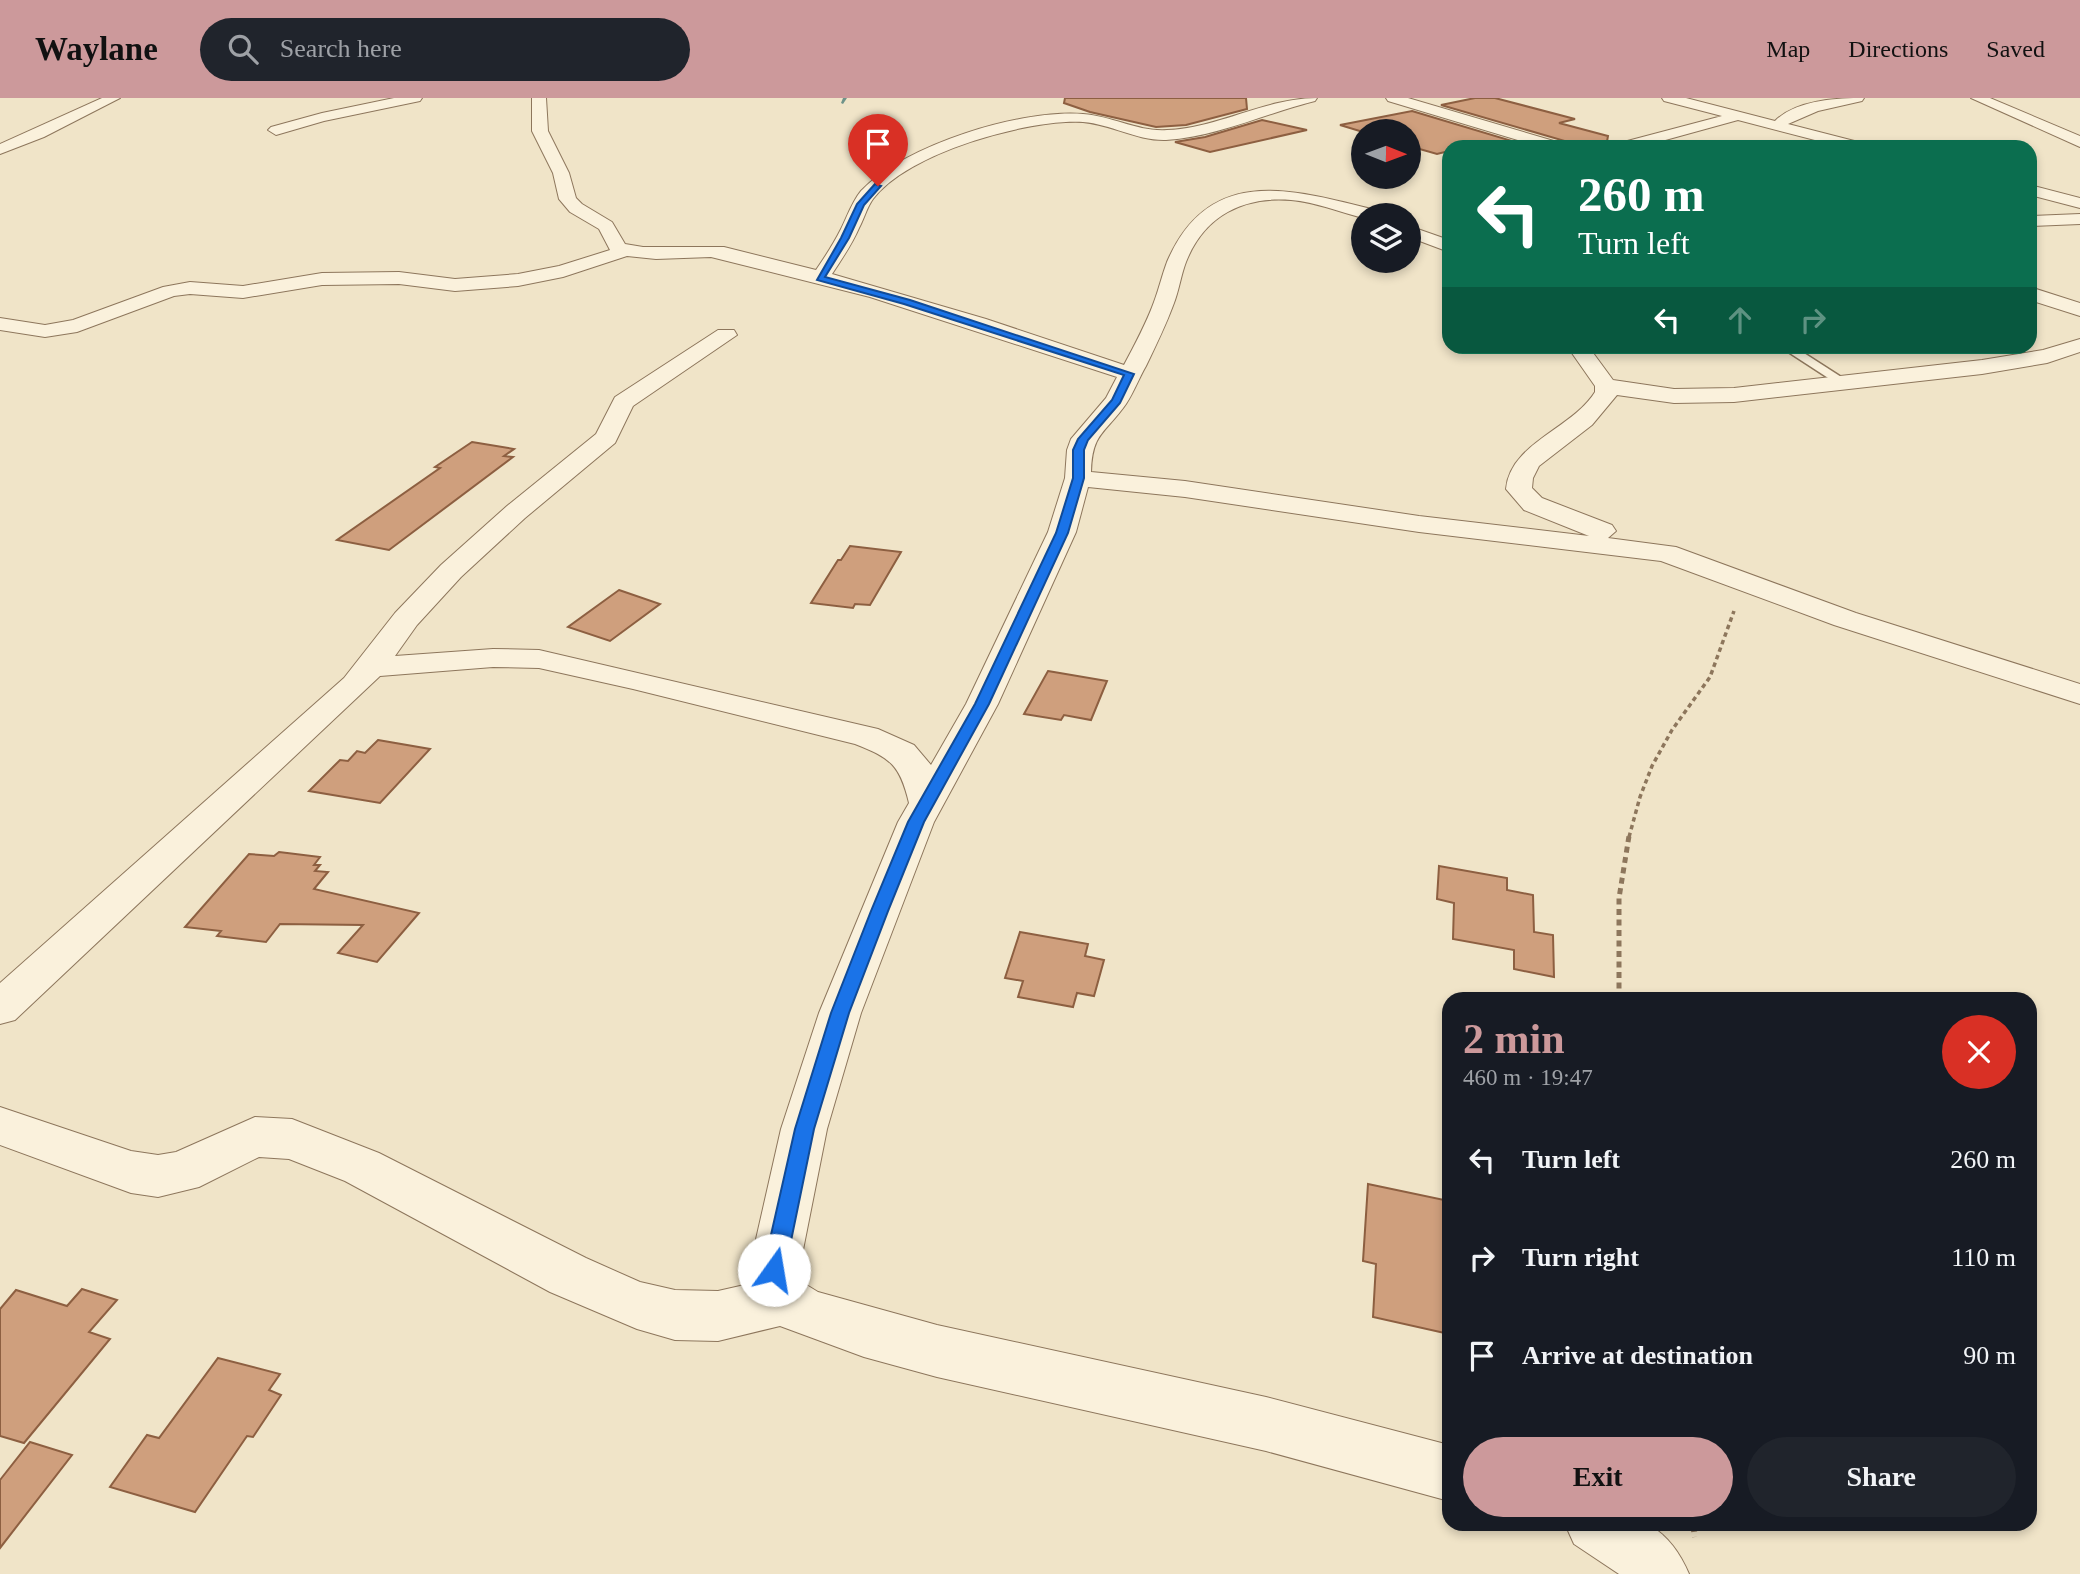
<!DOCTYPE html>
<html lang="en">
<head>
<meta charset="utf-8">
<style>
  :root { --surface:#171b24; --page:#20242c; --text:#f1f3f6; --muted:#9ea1a6; --accent:#cc999b }
  body { margin:0; font-family:Georgia,serif; background:var(--page); color:var(--text); height:100vh; display:flex; flex-direction:column; font-size:26px; white-space:nowrap }
  * { box-sizing:border-box; margin:0 }
  p { font-size:23px; color:var(--muted) }
  .icon { flex:none; width:38px; height:38px; fill:none; stroke:currentColor; stroke-width:2; stroke-linecap:round; stroke-linejoin:round }
  .map { position:relative; flex:1; overflow:hidden }
  .panel { position:absolute; left:1442px; top:894px; width:595px; height:539px; display:flex; flex-direction:column; background:var(--surface); border-radius:21px; box-shadow:0 4px 10px #0003 }
  .panel>* { flex:none }
  .guide { position:absolute; left:1442px; top:42px; width:595px; height:214px; border-radius:21px; box-shadow:0 4px 10px #0003; background:#0b6e4f; color:#fff; overflow:hidden }
  .needle { width:46px; rotate:91deg }
  .controls { position:absolute; left:1351px; top:21px; display:grid; gap:14px }
  .controls a { display:grid; place-items:center; width:70px; height:70px; border-radius:50%; background:var(--surface); box-shadow:0 4px 10px #0003; font-size:35px }
  .pin { position:absolute; display:grid; place-items:center; width:60px; height:60px; color:#fff; margin:-72px -30px; border-radius:50% 50% 50% 0; rotate:-45deg; box-shadow:0 0 7px #0007 }
  .pin .icon { rotate:45deg }
  .me { position:absolute; width:77px; margin:-38px; rotate:13deg; stroke-linejoin:round; filter:drop-shadow(0 0 5px #0008) }
  .turn { display:flex; align-items:center; gap:24px; height:147px; padding:0 21px; font-size:32px }
  .turn .icon { width:91px; height:91px; stroke-width:2.5 }
  .turn b { display:block; font-size:49px; line-height:60px }
  .lanes { display:flex; align-items:center; height:66px; padding:0 21px; background:#0003; justify-content:center; gap:35px; direction:ltr }
  .lanes .off { opacity:.35 }
  .round { display:grid; place-items:center; flex:none; width:74px; height:74px; border-radius:37px; background:var(--page) }
  .head { display:flex; align-items:center; justify-content:space-between; height:119px; padding:0 21px }
  h1 { font-size:42px; font-weight:700; line-height:52px; color:var(--accent) }
  .cta { display:flex; gap:14px; margin-top:auto; padding:14px 21px }
  .cta a { flex:1; height:80px; border-radius:42px; background:var(--accent); color:#111; font-size:28px; font-weight:700; line-height:80px; text-align:center }
  .cta a+a { background:var(--page); color:var(--text) }
  ul { padding:0; list-style:none }
  li { display:flex; align-items:center; gap:21px; height:98px; padding:0 21px }
  li div { flex:1 }
  li b { display:block; font-size:26px }
  li em { font-style:normal }
  header { display:flex; align-items:center; gap:42px; box-sizing:border-box; height:98px; padding:0 35px; background:var(--accent); color:#111 }
  header strong { font-size:33px }
  nav { display:flex; gap:38px; margin-inline-start:auto; font-size:24px }
  .search { width:490px; height:63px; background:var(--page); display:flex; align-items:center; gap:18px; box-sizing:border-box; padding:0 24px; border-radius:38px; color:var(--muted); font-size:26px }
  .map>svg:first-child { display:block }
  .lines { fill:none; stroke-linecap:round; stroke-linejoin:round }
  .stream { fill:#6f938a; fill-rule:evenodd }
  .building { fill:#cf9f7d; stroke:#8d5f41; stroke-width:2 }
  .service-casing { stroke:#8d765c; stroke-width:3 }
  .minor-casing { stroke:#8d765c; stroke-width:2 }
  .path-far2 { stroke:#8d765c; stroke-width:3.5; stroke-dasharray:4.5 3.5; stroke-linecap:butt }
  .path-far1 { stroke:#8d765c; stroke-width:5; stroke-dasharray:6 4.5; stroke-linecap:butt }
  .path { stroke:#8d765c; stroke-width:6; stroke-dasharray:8 5; stroke-linecap:butt }
  .service { fill:#faf1dc; fill-rule:evenodd }
  .minor { fill:#faf1dc; fill-rule:evenodd }
  .route { fill:#1a73e8; stroke:#114b97; stroke-width:2 }
</style>
</head>
<body>
<header>
<strong>Waylane</strong>
<div class="search"><svg class="icon" aria-label="search" viewBox="0 0 24 24"><circle cx="10" cy="10" r="6"/><path d="M15 15l6 6"/></svg>Search here</div>
<nav><a>Map</a><a>Directions</a><a>Saved</a></nav>
</header>
<div class="map">
<svg width="2080" height="1476" viewBox="0 0 2080 1476">
  <rect width="100%" height="100%" fill="#f0e4c8"/>
  <g class="lines">
    <path class="stream" d="M843 0H847L843 6 841 5Z"/>
  </g>
  <g class="building">
    <path d="M1065 0H1246L1247 11 1186 27 1156 29 1090 14 1064 5Z"/>
    <path d="M1475 0H1495L1575 21 1559 25 1608 38 1606 49H1569L1565 43 1441 7Z"/>
    <path d="M1412 13 1532 49H1449V53L1437 56 1409 48V33L1363 34 1340 27Z"/>
    <path d="M1262 22 1307 32 1210 54 1175 44 1205 39Z"/>
    <path d="M472 344 514 351 504 358 513 359 389 452 337 442 440 370 435 369Z"/>
    <path d="M850 448 901 454 870 507 855 506 853 510 811 505 838 462H841Z"/>
    <path d="M619 492 660 506 610 543 568 529Z"/>
    <path d="M1048 573 1107 583 1091 622 1064 617 1061 622 1024 616Z"/>
    <path d="M378 642 430 651 380 705 309 693 340 662 348 663 357 653 365 655Z"/>
    <path d="M279 754 320 759 314 767H320L315 773 328 774 314 791 419 815 377 864 338 855 363 827 280 826 266 844 217 838 221 833 185 829 249 756 274 758Z"/>
    <path d="M1439 768 1507 780V792L1533 797 1534 834 1553 837 1554 879 1514 871V852L1453 841 1454 805 1437 801Z"/>
    <path d="M1020 834 1088 846 1085 858 1104 862 1094 898 1077 895 1073 909 1018 899 1023 883 1005 880Z"/>
    <path d="M1368 1086 1449 1103V1236L1373 1219 1376 1166 1363 1163Z"/>
    <path d="M82 1191 117 1202 89 1234 110 1241 24 1345 0 1338V1211L16 1192 67 1208Z"/>
    <path d="M218 1260 280 1276 269 1292 281 1297 253 1339 247 1338 195 1414 110 1389 147 1337 159 1340Z"/>
    <path d="M30 1344 72 1357 0 1450V1382Z"/>
  </g>
  <g class="lines">
    <g class="service-casing">
      <path id="service" d="M1779 248H1793L1849 284 1839 287Z"/>
    </g>
    <g class="minor-casing">
      <g id="minor">
        <path d="M102 0H120L44 39 0 56V46Z"/>
        <path d="M394 0H422L420 3 324 23 276 37 268 32 271 29 322 15Z"/>
        <path d="M532 0H546L548 33 569 75 576 100 582 106 612 124 625 146 643 149H724L816 172C825 159 834 145 841 131 847 119 852 104 861 93 904 47 1021 11 1083 16 1112 18 1138 34 1167 32 1219 30 1265 0 1317 0L1315 3C1266 15 1217 39 1166 42 1137 43 1111 26 1083 24 1027 21 907 55 873 101 867 109 864 121 859 130 852 146 842 161 832 176L986 221 1124 267C1135 246 1146 226 1154 204 1159 191 1162 177 1167 164 1210 63 1297 93 1379 113L1382 117H1363V120C1340 114 1315 104 1291 102 1243 98 1204 118 1186 164 1181 177 1179 192 1174 205 1166 227 1156 247 1146 268 1139 280 1134 294 1126 306 1106 335 1092 334 1091 374L1185 383 1419 418 1589 438 1524 412 1506 391C1510 345 1572 331 1595 294V288L1567 248H1588L1613 282 1674 291 1734 290 1982 262 2043 252 2080 241V254L2047 265 1982 276 1734 304 1674 305 1617 297 1592 327 1539 368 1533 380 1532 390 1542 400 1612 427 1616 433 1608 440 1676 449 1856 515 2080 586V606L1834 527 1661 463 1419 434 1185 399 1088 389 1076 434 998 606 934 724 861 915 827 1031 799 1172 800 1183 818 1194 937 1227 1266 1299 1449 1347V1403L1266 1353 937 1279 864 1259 780 1228 718 1243 675 1242 637 1231 550 1194 345 1083 289 1061 259 1059 199 1089 158 1099 131 1095 0 1047V1009L131 1053 158 1057 176 1054 255 1019 292 1021 379 1055 586 1160 640 1184 675 1192 718 1193 749 1186V1172L781 1031 819 915 898 724 909 705C900 667 891 660 855 646L633 591 539 570 493 569 380 578 15 922 0 926V885L344 580 395 515 441 467 507 408 596 336 615 299 718 232H734L737 237 633 308 615 345 525 420 461 479 417 527 395 558 493 551 539 552 878 631 914 647 931 667 966 606 1048 434 1065 380 1067 352 1071 341 1106 300 1117 279 870 199 711 159 656 161 627 158 563 179 518 188 455 193 399 186 322 187 243 200 190 196 174 198 77 234 45 239 0 232V220L45 227 73 222 163 189 190 184 243 188 322 175 399 174 455 181 518 176 559 168 610 152 599 131 570 114 559 101 553 75 532 33Z"/>
        <path d="M1386 0H1408L1564 46 1566 49H1541L1388 3Z"/>
        <path d="M1662 0H1686L1775 23C1796 2 1836 0 1864 0L1862 3 1818 13 1788 26 1866 46 1868 49H1842L1738 22 1640 49H1614L1616 46 1722 18 1664 3Z"/>
        <path d="M1971 0H1990L2080 38V49Z"/>
        <path d="M2030 87 2080 100V110L2030 97Z"/>
        <path d="M2080 116V126L2030 128V118Z"/>
        <path d="M1409 128 1449 142V154L1409 139Z"/>
        <path d="M2030 189 2080 205V218L2030 202Z"/>
        <path d="M1565 1426H1648C1669 1439 1680 1455 1689 1476H1619L1574 1446Z"/>
      </g>
    </g>
    <path class="path-far2" d="M1629 739 1640 699 1652 668 1672 632 1710 579 1734 513"/>
    <path class="path-far1" d="M1619 901V800L1629 738"/>
    <path class="path" d="M1693 1426 1695 1439"/>
    <use href="#service" class="service"/>
    <use href="#minor" class="minor"/>
  </g>
  <path class="route" d="M875 86 881 88 864 107 849 140 825 179 910 202 1134 276 1120 305 1088 342 1084 352V380L1068 435 989 606 924 724 888 813 849 915 814 1031 785 1172 782 1179 774 1182 766 1179 763 1172 795 1031 831 915 871 813 908 724 975 606 1056 435 1073 380V352L1078 341 1112 302 1124 277 904 206 817 182 841 140 857 106Z"/>
</svg>
<div class="controls">
<a><svg class="needle" viewBox="-14 -14 28 28"><path d="M0-13l5 13h-10z" fill="#e53935"/><path d="M0 13l5-13h-10z" fill="#9ea1a6"/></svg></a>
<a><svg class="icon" aria-label="layers" viewBox="0 0 24 24"><path d="M12 4l9 5-9 5-9-5zM3 14l9 5 9-5"/></svg></a>
</div>
<div class="pin" style="left:878px;top:88px;background:#d93025"><svg class="icon" aria-label="arrive" viewBox="0 0 24 24"><path d="M6 21V4h12l-3 4 3 4H6"/></svg></div>
<svg class="me" style="left:774px;top:1172px" viewBox="-20 -20 40 40"><circle r="19" fill="#fff"/><path d="M0-13L10 11 0 6-10 11z" fill="#1a73e8"/></svg>
<div class="guide">
<div class="turn"><svg class="icon" aria-label="left" viewBox="0 0 24 24"><path d="M17 20v-9H6M10 6l-5 5 5 5"/></svg><div><b>260 m</b>Turn left</div></div>
<div class="lanes"><svg class="icon" aria-label="left" viewBox="0 0 24 24"><path d="M17 20v-9H6M10 6l-5 5 5 5"/></svg><svg class="icon off" aria-label="ahead" viewBox="0 0 24 24"><path d="M12 20V5M6 11l6-6 6 6"/></svg><svg class="icon off" aria-label="right" viewBox="0 0 24 24"><path d="M7 20v-9h11M14 6l5 5-5 5"/></svg></div>
</div>
<section class="panel">
<div class="head"><div><h1>2 min</h1><p>460 m · 19:47</p></div><a class="round" style="background:#d93025;color:#fff"><svg class="icon" aria-label="close" viewBox="0 0 24 24"><path d="M6 6l12 12M18 6L6 18"/></svg></a></div>
<ul>
<li><svg class="icon" aria-label="left" viewBox="0 0 24 24"><path d="M17 20v-9H6M10 6l-5 5 5 5"/></svg><div><b>Turn left</b></div><em>260 m</em></li>
<li><svg class="icon" aria-label="right" viewBox="0 0 24 24"><path d="M7 20v-9h11M14 6l5 5-5 5"/></svg><div><b>Turn right</b></div><em>110 m</em></li>
<li><svg class="icon" aria-label="arrive" viewBox="0 0 24 24"><path d="M6 21V4h12l-3 4 3 4H6"/></svg><div><b>Arrive at destination</b></div><em>90 m</em></li>
</ul>
<div class="cta"><a>Exit</a><a>Share</a></div>
</section>
</div>
</body>
</html>
